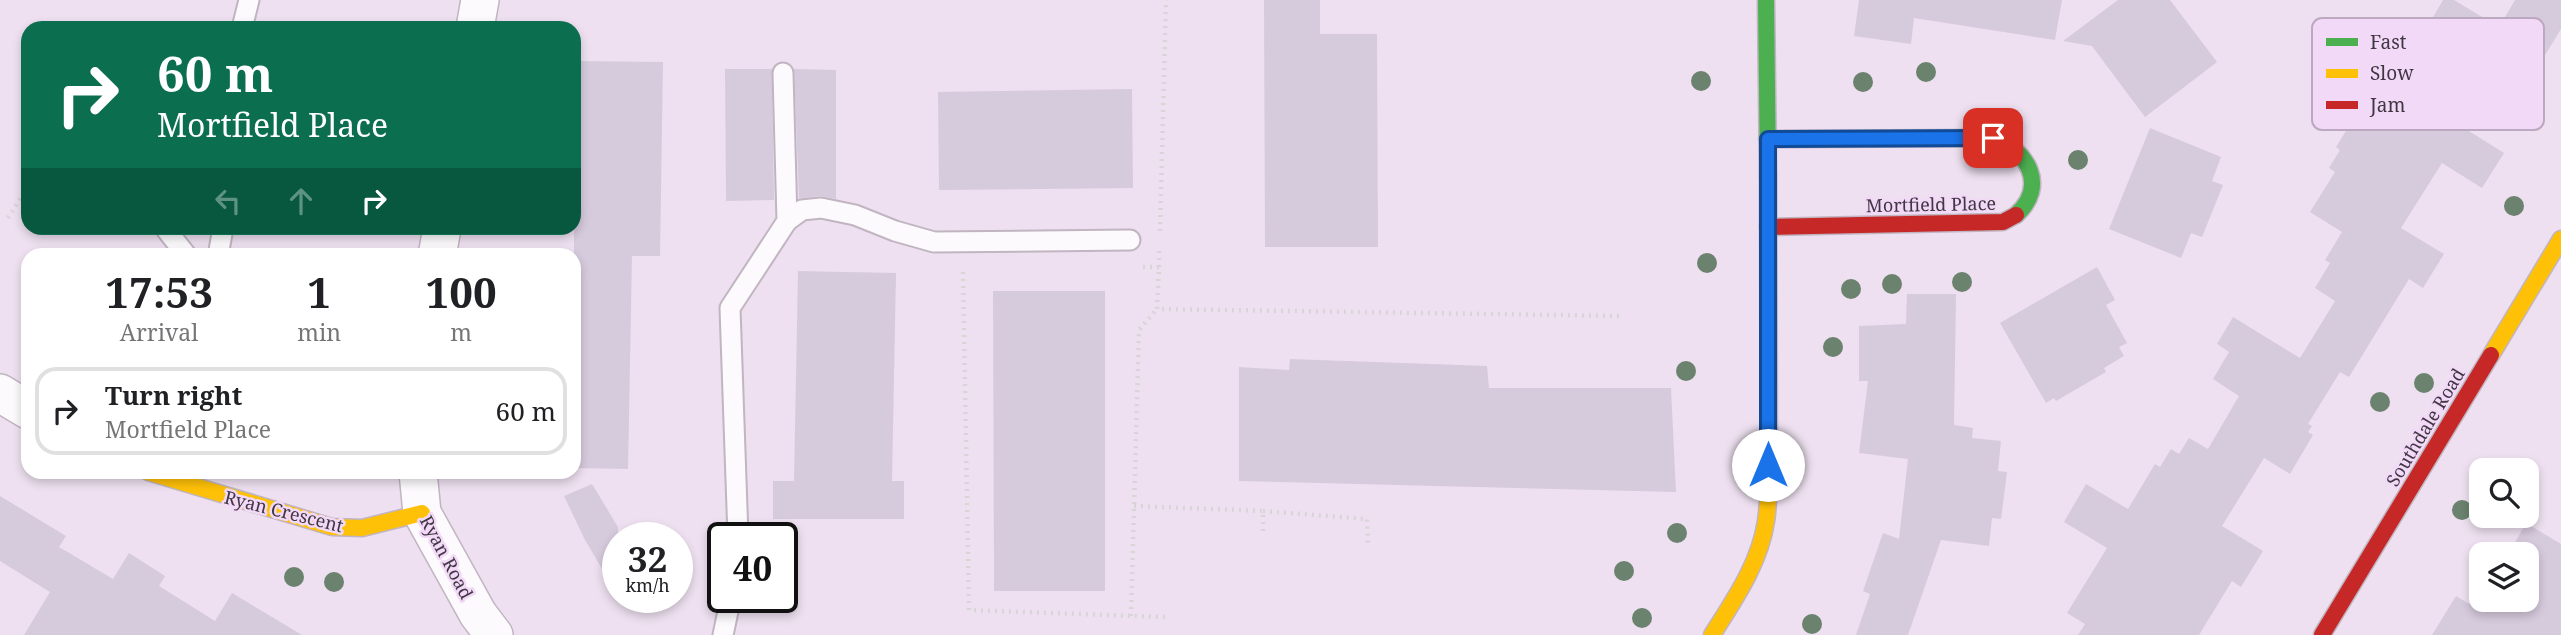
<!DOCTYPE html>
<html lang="en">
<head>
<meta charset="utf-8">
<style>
  :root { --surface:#fff; --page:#f2f2f2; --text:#202124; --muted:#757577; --line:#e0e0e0 }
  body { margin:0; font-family:"Noto Serif",serif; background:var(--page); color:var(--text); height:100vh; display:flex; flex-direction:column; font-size:26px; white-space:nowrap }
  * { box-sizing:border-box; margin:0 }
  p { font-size:23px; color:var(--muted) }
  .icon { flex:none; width:38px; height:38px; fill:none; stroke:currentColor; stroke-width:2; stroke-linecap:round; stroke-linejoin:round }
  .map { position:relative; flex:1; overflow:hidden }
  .side { position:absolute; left:21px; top:248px; width:560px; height:231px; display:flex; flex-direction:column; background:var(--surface); border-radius:21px; box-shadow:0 4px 10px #0003 }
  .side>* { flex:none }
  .top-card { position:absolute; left:21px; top:21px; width:560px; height:214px; border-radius:21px; box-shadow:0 4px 10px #0003; background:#0b6e4f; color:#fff; overflow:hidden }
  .tools { position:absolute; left:2469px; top:458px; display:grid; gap:14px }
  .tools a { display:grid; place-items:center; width:70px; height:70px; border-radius:14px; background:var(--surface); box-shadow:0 4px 10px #0003; font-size:35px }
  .speed { position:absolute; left:602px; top:522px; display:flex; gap:14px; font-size:35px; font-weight:700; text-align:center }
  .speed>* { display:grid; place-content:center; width:91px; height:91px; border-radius:50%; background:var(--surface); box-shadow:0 4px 10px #0003; line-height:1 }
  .speed small { font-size:18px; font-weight:400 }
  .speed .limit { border:4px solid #111; border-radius:10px; background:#fff; color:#111 }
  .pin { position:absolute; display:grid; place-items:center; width:60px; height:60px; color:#fff; margin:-30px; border-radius:14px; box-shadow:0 4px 10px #0006 }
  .me { position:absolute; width:77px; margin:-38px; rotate:0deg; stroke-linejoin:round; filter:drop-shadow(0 0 5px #0008) }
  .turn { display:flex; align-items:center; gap:24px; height:147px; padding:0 21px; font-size:32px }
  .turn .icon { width:91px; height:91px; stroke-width:2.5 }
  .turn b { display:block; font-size:49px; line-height:60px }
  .lanes { display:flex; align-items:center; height:66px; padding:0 21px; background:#0003; justify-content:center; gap:35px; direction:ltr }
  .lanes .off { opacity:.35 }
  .eta { display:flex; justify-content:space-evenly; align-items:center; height:119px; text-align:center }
  .eta b { font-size:42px; font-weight:700; line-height:49px }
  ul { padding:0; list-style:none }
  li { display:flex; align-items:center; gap:21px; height:88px; margin:0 14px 10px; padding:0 7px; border:4px solid var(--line); border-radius:21px }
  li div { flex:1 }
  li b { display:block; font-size:26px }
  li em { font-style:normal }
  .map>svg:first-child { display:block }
  .building { fill:#d6cadd }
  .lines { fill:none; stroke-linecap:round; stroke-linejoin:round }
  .lane-casing { stroke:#c0b5c1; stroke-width:23 }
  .street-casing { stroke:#c0b5c1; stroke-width:40 }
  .fast-casing { stroke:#c0b5c1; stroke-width:19 }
  .slow-casing { stroke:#c0b5c1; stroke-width:19 }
  .jam-casing { stroke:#c0b5c1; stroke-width:19 }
  .path { stroke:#d8d4d8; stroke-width:4.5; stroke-dasharray:2 5; stroke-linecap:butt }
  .lane { stroke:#fcfafd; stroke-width:19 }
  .street { stroke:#fcfafd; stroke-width:37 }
  .fast { stroke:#4caf50; stroke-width:16 }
  .slow { stroke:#ffc107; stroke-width:16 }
  .jam { stroke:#c62828; stroke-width:16 }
  .tree { fill:#6b826e }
  .route-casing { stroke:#114b97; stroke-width:18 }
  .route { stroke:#1a73e8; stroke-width:12 }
  .labels { text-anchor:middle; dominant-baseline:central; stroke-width:5; stroke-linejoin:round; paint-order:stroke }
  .street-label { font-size:18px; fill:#413743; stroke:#f2d9f7 }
  .key { fill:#f2d9f7; stroke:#bda8c1; stroke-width:2 }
  .key-label { font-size:19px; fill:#413743 }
</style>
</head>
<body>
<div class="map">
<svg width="2561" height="635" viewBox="0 0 2561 635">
  <rect width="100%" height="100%" fill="#eee0f0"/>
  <g class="building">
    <path d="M1264 0H1320V34H1377L1378 247H1265Z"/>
    <path d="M1859 0H2062L2055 40 1914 18 1911 44 1854 36Z"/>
    <path d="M2118 0H2170L2217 62 2145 117 2092 46 2063 41Z"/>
    <path d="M2443 0H2454L2499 27 2515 0H2561V29L2539 65 2513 50 2464 128 2504 153 2482 188 2442 163 2401 228 2444 254 2423 288 2409 279 2349 377 2340 372 2308 424 2312 426 2308 432 2313 435 2290 474 2264 458 2222 526 2263 551 2241 587 2232 581 2199 635H2078L2085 624 2067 613 2107 548 2064 522 2086 484 2128 509 2155 464 2160 467 2171 449 2179 454 2189 438 2208 449 2239 396 2213 379 2229 352 2217 344 2233 317 2300 358 2335 301 2315 288 2330 263 2325 260 2342 232 2310 212 2335 172 2329 168 2340 150 2336 147 2354 118 2357 120 2416 19 2428 26Z"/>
    <path d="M574 61 663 62 660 256H632L628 469 574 468Z"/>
    <path d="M725 69H772L774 200 726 201Z"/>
    <path d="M794 69 836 70V199L820 196 799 199Z"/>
    <path d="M1132 89 1133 188 939 190 938 92Z"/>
    <path d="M2150 128 2221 157 2212 181 2223 185 2202 237 2191 233 2181 258 2109 229Z"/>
    <path d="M2097 267 2115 300 2106 305 2127 343 2119 347 2124 356 2104 368 2106 372 2056 401 2054 398 2046 403 2000 323Z"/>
    <path d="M798 271 896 273 892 481H904V519H773V481H794Z"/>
    <path d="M993 291H1105V591H994Z"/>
    <path d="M1907 294H1956L1954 425 1973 428 1972 438 2001 441 1998 471 2007 472 2001 519 1992 518 1989 546 1941 540 1908 635H1856L1870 594 1863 591 1883 533 1899 539 1908 459 1859 453 1868 381H1859V326L1906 324Z"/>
    <path d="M1290 359 1487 366 1489 388H1671L1676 492 1239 481V367L1289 370Z"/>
    <path d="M592 484 618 527V596L585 540 564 496Z"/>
    <path d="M0 496 66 536 59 547 113 579 129 553 165 576 159 586 215 621 232 593 302 635H24L50 592 0 561Z"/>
    <path d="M2526 523 2561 544V635H2432L2456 596 2476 608 2482 599 2527 600V555H2508Z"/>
  </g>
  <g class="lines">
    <g class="lane-casing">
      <g id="lane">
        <path d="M242 28 249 0"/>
        <path d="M787 221 802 210 821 208 855 215 895 231 934 242 1130 240"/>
        <path d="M165 228 187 256"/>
        <path d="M218 256 223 228"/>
        <path d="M738 537 730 308 787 221 783 73"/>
        <path d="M723 635 731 597"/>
      </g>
    </g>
    <g class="street-casing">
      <g id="street">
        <path d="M475 28 480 0"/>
        <path d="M437 256 442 228"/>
        <path d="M0 393 28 410"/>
        <path d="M418 472 422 513 478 614 494 635"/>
      </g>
    </g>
    <g class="fast-casing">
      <g id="fast">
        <path d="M1766 0 1768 176"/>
        <path d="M1767 139 1993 138C2028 150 2048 186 2016 215"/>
      </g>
    </g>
    <g class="slow-casing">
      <g id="slow">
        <path d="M2491 355 2561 239"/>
        <path d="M148 472 332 527 362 528 422 513"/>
        <path d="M1712 635C1734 600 1760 563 1766 521 1768 509 1768 496 1769 483L1768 176"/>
      </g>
    </g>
    <g class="jam-casing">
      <g id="jam">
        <path d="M1768 227 2003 222 2016 215"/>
        <path d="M2322 635 2491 355"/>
      </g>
    </g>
    <g class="path">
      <path d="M8 218 28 186"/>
      <path d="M1160 231 1166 0"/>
      <path d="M1143 267H1159L1157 309 1623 316"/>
      <path d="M1159 267V250"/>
      <path d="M963 272 969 610 1165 617"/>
      <path d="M1134 506 1263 511V536"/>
      <path d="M1263 511 1367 519 1368 544"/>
      <path d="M1131 616 1139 330 1157 309"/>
    </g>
    <use href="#lane" class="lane"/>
    <use href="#street" class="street"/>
    <use href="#fast" class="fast"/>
    <use href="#slow" class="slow"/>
    <use href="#jam" class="jam"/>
  </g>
  <g class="tree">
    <circle cx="1926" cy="72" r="10"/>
    <circle cx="1701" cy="81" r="10"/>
    <circle cx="1863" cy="82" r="10"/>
    <circle cx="2078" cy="160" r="10"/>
    <circle cx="2514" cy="206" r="10"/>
    <circle cx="1707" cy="263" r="10"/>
    <circle cx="1962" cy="282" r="10"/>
    <circle cx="1892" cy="284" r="10"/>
    <circle cx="1851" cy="289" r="10"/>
    <circle cx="1833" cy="347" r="10"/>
    <circle cx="1686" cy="371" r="10"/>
    <circle cx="2424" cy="383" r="10"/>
    <circle cx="2380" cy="402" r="10"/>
    <circle cx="2462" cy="510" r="10"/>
    <circle cx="1677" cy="533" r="10"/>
    <circle cx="1624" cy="571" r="10"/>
    <circle cx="294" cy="577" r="10"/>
    <circle cx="334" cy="582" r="10"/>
    <circle cx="1642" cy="618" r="10"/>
    <circle cx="1812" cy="624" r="10"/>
  </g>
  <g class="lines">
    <g class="route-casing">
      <path id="route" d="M1768 465V139L1993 138"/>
    </g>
    <use href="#route" class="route"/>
  </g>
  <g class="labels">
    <g class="street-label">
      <text transform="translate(1931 204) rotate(-1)">Mortfield Place</text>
      <text transform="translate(2425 427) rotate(-59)">Southdale Road</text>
      <text transform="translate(284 511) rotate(14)">Ryan Crescent</text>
      <text transform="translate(447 557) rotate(62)">Ryan Road</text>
    </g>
  </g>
  <rect x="2312" y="18" width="232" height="112" rx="10" class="key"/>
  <rect x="2326" y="38" width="32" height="8" fill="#4caf50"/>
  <rect x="2326" y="69" width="32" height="9" fill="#ffc107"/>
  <rect x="2326" y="101" width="32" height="8" fill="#c62828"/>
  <g class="key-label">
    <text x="2370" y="49">Fast</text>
    <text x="2370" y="80">Slow</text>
    <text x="2370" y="112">Jam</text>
  </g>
</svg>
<div class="tools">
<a><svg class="icon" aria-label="search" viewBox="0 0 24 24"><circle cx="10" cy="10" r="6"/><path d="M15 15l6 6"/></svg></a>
<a><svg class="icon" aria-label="layers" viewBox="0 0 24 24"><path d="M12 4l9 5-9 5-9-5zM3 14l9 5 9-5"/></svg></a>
</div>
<div class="speed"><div>32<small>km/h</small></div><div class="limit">40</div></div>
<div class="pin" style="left:1993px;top:138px;background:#d93025"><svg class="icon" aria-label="arrive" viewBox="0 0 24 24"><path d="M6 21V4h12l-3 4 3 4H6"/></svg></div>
<svg class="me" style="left:1768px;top:465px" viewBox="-20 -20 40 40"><circle r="19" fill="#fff"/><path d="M0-13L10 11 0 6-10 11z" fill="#1a73e8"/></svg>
<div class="top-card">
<div class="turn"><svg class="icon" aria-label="right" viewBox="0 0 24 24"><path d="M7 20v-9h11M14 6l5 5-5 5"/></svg><div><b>60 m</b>Mortfield Place</div></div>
<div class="lanes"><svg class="icon off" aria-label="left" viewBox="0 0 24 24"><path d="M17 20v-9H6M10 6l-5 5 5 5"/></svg><svg class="icon off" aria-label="ahead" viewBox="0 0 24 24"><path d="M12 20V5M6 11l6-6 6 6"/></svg><svg class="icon" aria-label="right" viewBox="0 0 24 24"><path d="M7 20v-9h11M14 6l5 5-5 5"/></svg></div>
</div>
<section class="side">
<div class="eta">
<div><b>17:53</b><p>Arrival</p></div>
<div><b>1</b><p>min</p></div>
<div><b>100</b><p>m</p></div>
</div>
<ul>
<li><svg class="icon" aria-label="right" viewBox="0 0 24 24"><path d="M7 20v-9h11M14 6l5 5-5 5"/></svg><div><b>Turn right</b><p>Mortfield Place</p></div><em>60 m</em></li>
</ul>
</section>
</div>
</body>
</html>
